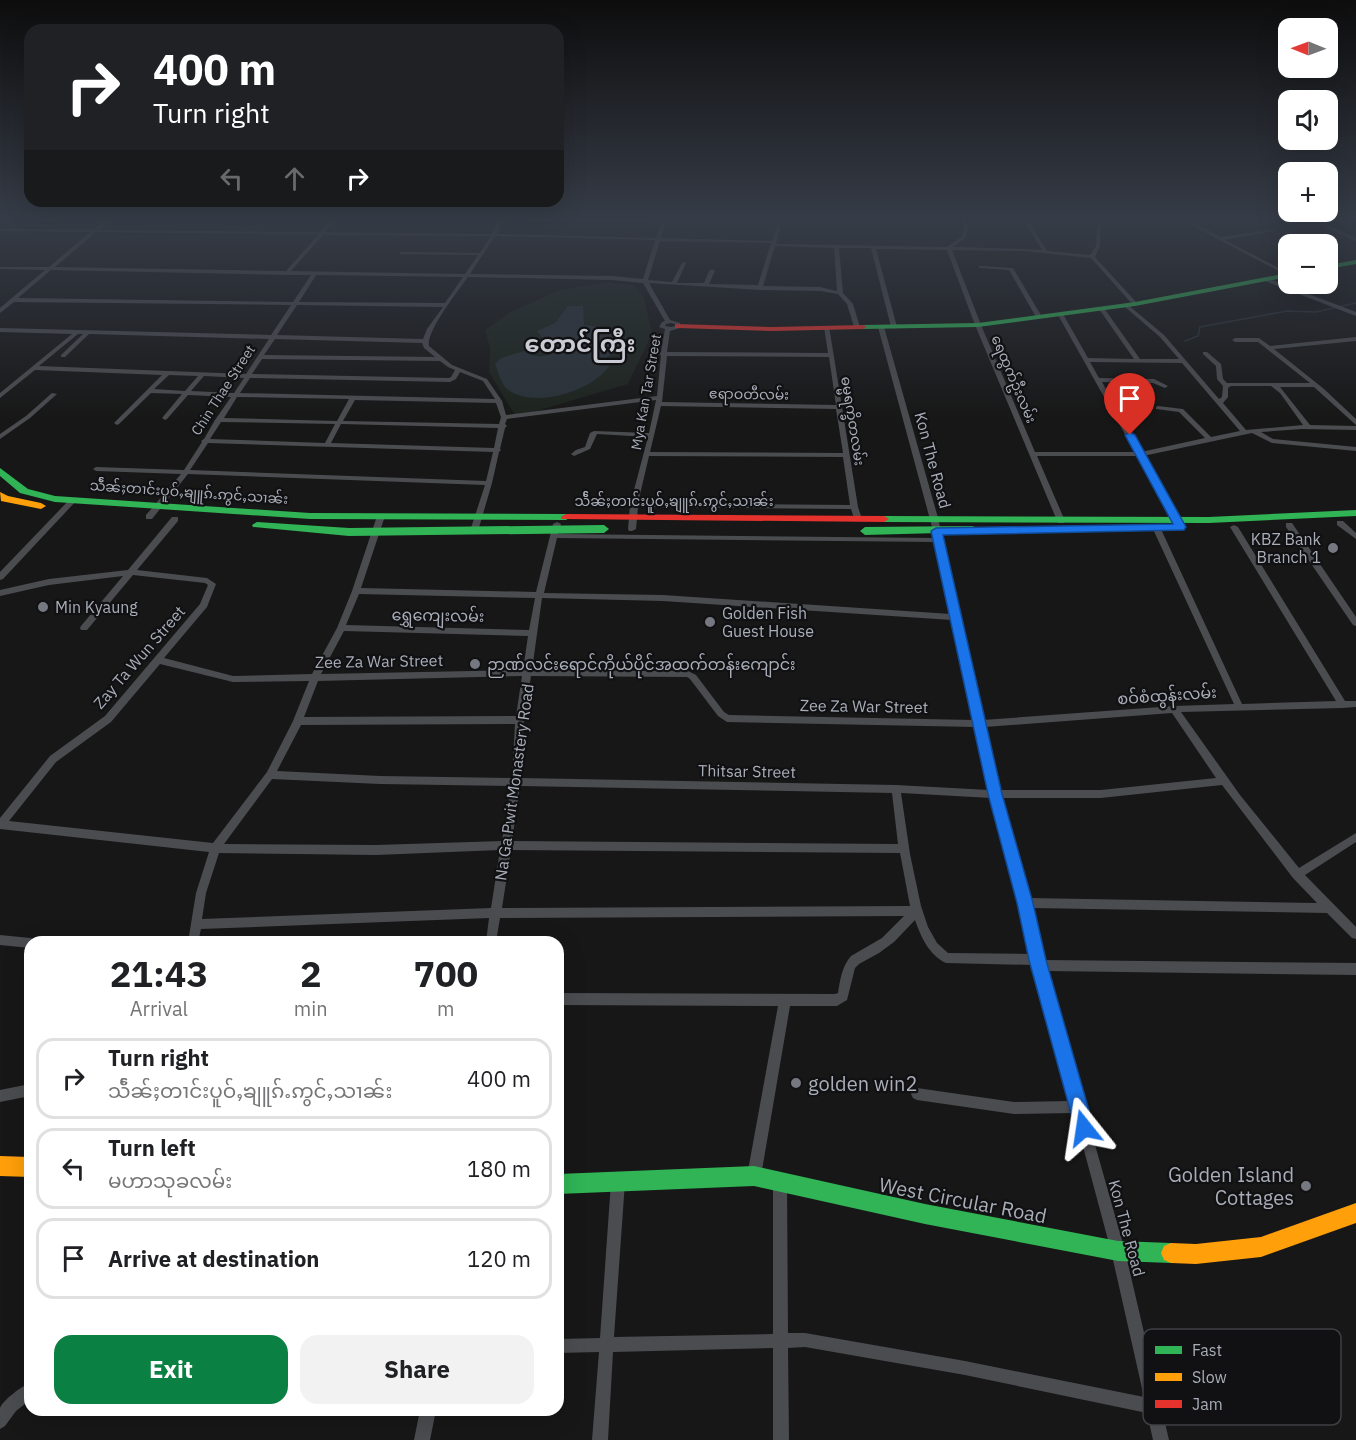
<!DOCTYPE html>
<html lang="en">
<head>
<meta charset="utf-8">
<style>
  :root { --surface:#fff; --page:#f2f2f2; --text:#202124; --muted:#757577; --line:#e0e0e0; --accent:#0b8043 }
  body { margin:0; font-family:"IBM Plex Sans","Noto Sans Myanmar",sans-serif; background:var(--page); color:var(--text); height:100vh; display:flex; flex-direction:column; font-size:22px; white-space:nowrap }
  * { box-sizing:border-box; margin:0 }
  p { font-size:20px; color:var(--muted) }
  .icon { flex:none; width:33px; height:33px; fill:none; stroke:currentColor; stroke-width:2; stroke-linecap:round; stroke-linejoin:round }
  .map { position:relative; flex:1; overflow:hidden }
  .panel { position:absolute; left:24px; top:936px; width:540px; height:480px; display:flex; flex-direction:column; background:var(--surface); border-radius:18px; box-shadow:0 6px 24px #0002 }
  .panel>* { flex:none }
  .guide { position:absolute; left:24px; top:24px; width:540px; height:183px; border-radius:18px; box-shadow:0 6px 24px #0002; background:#202124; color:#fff; overflow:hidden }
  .needle { width:39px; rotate:271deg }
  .fabs { position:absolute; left:1278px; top:18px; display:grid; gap:12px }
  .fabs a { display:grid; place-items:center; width:60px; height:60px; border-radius:12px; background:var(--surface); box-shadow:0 6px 24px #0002; font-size:30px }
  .pin { position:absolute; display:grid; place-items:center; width:51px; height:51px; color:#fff; margin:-62px -26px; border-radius:50% 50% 50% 0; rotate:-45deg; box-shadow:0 0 6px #0007 }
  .pin .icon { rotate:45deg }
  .me { position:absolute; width:66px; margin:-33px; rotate:345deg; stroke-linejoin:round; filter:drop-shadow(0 0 4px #0008) }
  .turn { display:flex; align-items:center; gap:21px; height:126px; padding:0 30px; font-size:27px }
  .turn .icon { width:78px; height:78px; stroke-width:2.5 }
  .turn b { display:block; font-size:42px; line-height:51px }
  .lanes { display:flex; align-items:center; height:57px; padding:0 30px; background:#0003; justify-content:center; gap:30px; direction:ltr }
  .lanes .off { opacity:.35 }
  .eta { display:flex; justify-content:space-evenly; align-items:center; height:102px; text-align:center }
  .eta b { font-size:36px; font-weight:700; line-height:42px }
  .button { display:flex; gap:12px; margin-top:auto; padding:12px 30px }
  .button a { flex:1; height:69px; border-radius:18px; background:var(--accent); color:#fff; font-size:24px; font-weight:700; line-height:69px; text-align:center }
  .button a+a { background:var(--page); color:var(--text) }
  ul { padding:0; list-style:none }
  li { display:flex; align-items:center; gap:18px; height:81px; margin:0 12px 9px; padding:0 18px; border:3px solid var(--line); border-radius:18px }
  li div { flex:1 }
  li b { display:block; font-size:22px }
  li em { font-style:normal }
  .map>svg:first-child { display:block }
  .green { fill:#1d241e }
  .water { fill:#2a3239 }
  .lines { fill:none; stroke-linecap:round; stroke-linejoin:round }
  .stream { stroke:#2a3239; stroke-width:1.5 }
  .street { fill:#4b4c50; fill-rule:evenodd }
  .fast { fill:#30b455; fill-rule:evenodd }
  .slow { fill:#ff9f0a; fill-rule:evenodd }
  .jam { fill:#e5322d; fill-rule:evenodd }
  .route { fill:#1a73e8; stroke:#114b97; stroke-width:1.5 }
  .poi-dot { fill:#757880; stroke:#111113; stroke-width:2 }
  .labels { text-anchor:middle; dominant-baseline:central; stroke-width:4.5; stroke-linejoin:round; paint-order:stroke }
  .far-street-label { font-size:14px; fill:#a8adb8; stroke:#111113 }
  .street-label { font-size:16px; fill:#a8adb8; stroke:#111113 }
  .poi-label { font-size:16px; fill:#a8adb8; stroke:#111113; text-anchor:start }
  .near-poi-label { font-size:20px; fill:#a8adb8; stroke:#111113; text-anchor:start }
  .near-street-label { font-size:20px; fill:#a8adb8; stroke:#111113 }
  .far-town-label { font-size:24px; font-weight:bold; fill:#c9ccd4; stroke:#111113 }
  .key { fill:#111113; stroke:#3e4045; stroke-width:1.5 }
  .key-label { font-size:16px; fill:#a8adb8 }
</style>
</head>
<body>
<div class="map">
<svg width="1356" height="1440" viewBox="0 0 1356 1440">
  <rect width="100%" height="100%" fill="#171717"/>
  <path class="green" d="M608 282 633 285 644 297 652 334 628 384 516 417 489 372 490 348 485 330 511 312 560 290Z"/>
  <path class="water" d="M568 306H583L584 325 605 328 624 335 625 349 607 357 610 365C594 391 533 410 507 389 501 384 498 371 495 364L501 358 524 351C534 357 542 358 553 353L539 345 546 343 537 331 555 323Z"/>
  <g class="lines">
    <path class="stream" d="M1185 341 1198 336 1200 327 1287 311 1316 312 1356 303"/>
    <g class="street">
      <path d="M106 219H111L99 230 320 232 332 219H336L325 232 492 234 498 219H502L497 234 656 238 661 223 508 220 506 219H666L778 222 779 219H783L776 244 947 247 962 236 964 226 960 219H964L968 226 966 237 953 247 1023 249 1042 250 1024 221 1034 219H1049L1029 222 1047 251 1090 255 1096 246 1097 219H1101L1100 246 1095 257 1137 303V305H1133L1091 258 1023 251 952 250 981 325 1035 452H1135L1058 315 1063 314 1088 358 1134 359 1099 309 1102 307 1104 308 1140 359H1179L1160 337 1125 307 1124 306 1127 304 1164 335 1219 399 1222 397 1223 386 1217 379 1216 366 1203 354V352H1207L1221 364 1223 379 1227 383H1310L1258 342H1235L1232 340 1235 338H1259L1270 346 1356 337V341L1274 349 1324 389 1356 419V425L1314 387H1280L1310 425 1356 426V430L1302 429 1261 432 1273 439 1356 447V451L1272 443 1252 433 1143 456 1184 527 1180 529 1176 527 1137 456H1037L1065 521 1064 523H1058L975 325 947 250 876 249 897 327 894 329 891 327 871 248H839L843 293 853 304 860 327 857 329 854 327 847 304 838 294 820 291 760 290 649 283 670 320 680 323V328L670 331 667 352 828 353 824 327 829 326 858 507 862 519 861 521H855L851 509 638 507 636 529 632 531H629L628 529 630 505 648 437 597 434 590 449 574 456 571 454 576 450 585 447 590 433 594 431 649 433 656 400 507 419 505 424 507 426 505 428 500 449 501 450 499 452 492 483 478 531 474 533 470 531 485 485 188 474 152 519H146V515L181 474 96 471 93 469 96 467 184 470 202 442 201 441 204 439 215 420 231 397 188 395 167 419 165 420 162 418 182 394 151 393 119 424 117 425 114 423 162 375 35 370 0 398V393L72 334 0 332V328L271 335 291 305 14 302 0 313V308L45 270 0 269V267H49L90 232 0 231V229L94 230ZM665 223 777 224 772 241 661 238ZM96 232 318 235 286 271 55 267ZM323 235 491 236 480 253 401 252 399 253 401 254 478 255 465 274 291 271ZM495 236 655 240 643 279 612 276 470 274ZM660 241 771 243 758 285 709 284 715 271 712 269 709 271 704 283H677L686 263 684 262 682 263 672 282 648 280ZM775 246 834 248 837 291 820 287 763 286ZM51 270 287 275H311L293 302 18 298ZM316 275 463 277 445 303 299 302ZM468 277 612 280 643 283 665 321 662 322 659 327 665 329 661 352 659 354 661 355 657 396 506 415 502 401 487 379 452 365 429 346C426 331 458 291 468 277ZM297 305 443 307 427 329 423 339 277 335ZM671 323 675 324V326L671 327 665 326 666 324ZM78 334H83L61 355V357H65L89 334 269 339 246 374 39 366ZM275 339 422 343 424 348 435 357 264 355ZM667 356 829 357 836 405 662 402ZM262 359 440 361 448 367 455 370 451 377 449 378 252 374ZM1090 362 1182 363 1240 431 1211 437 1183 409 1158 406 1156 407V409L1179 412 1205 438 1141 452 1102 382 1153 383 1165 388 1168 386 1154 379 1099 378ZM460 372 483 381 495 399 240 393 250 378 450 382 456 379ZM169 375 198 376 185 391 154 389ZM204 376 244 378 234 393 191 391ZM1231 386H1271L1280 393 1303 425 1246 430 1223 403 1228 397V388ZM237 397 349 399 337 421 224 418ZM355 400 496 403 501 417 499 424 343 421ZM661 406 836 409 843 453 650 452ZM221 422 335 424 325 443 210 439ZM341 424 498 428 494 448 331 443ZM208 443 493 452 486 481 190 470ZM649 456 843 457 850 505 638 503Z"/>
      <path d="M1180 219H1185L1221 237 1276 229 1274 231 1225 240 1288 273V276Z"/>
      <path d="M1308 219H1313L1356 238V241Z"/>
      <path d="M979 266 1013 268 1042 317 1041 318 1036 317 1009 270 981 268H979Z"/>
      <path d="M1267 278 1356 312V316L1265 281V279Z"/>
      <path d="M881 325 884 327 938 518 983 720 1174 706 1234 704 1152 527 1156 525 1160 527 1242 704 1336 701 1230 527 1234 525 1238 527 1345 701H1356V707L1343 708 1181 712 1240 795 1299 868 1356 833V842L1305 875 1356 927V939L1352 938 1327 913 1031 908 1043 960 1356 963V975L1046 971 1125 1251 1169 1440H1153L1147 1413 965 1375 805 1347 788 1348 789 1440H773V1348L613 1352 608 1440H592L599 1352 558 1353V1339L600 1338 611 1182 613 1177 618 1175 623 1177 625 1182 614 1337 773 1334V1181L775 1176 780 1174 785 1176 787 1181 788 1333H805L965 1361 1144 1397 1111 1251 1074 1113 1014 1114 917 1100 913 1098 911 1094 913 1090 917 1088 1014 1102 1070 1101 1034 965 946 963C929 955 921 937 915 920L894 942 879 953 859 964 855 968 847 1000 837 1006H790L761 1176 759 1181 754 1183 749 1181 747 1176 778 1006 558 1005V993L835 994 838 993C840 980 842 966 851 956L882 938 904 916 500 918 496 942H486L489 918 201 929 198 942H188L196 893 209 852 0 829V818L50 756 105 716 200 604 208 585 205 583 133 575 87 630H81L80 628 81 626 123 576 49 585 0 596V590L49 579 128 570 172 517H178V521L137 570 207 578 216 584 207 607 164 658 233 676 312 674 337 628 352 591 377 516 381 514 385 516 361 588 536 592 553 524 557 522 561 524 558 534 935 538 878 327ZM557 538 936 542 951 614 663 595 544 593ZM359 594 535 598 529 630 346 625ZM542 598 663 601 952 620 974 720 729 715 724 712 696 675 688 671 532 670ZM344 631 528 636 523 670 321 674ZM160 664 233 682 309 681 293 721 267 772 213 843 9 821 56 762 111 722ZM522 676 516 716 304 717 318 681ZM531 676 687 677 690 679 718 716 727 722 976 727 989 790 896 785 521 778 524 720ZM1172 713 1216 778 1101 790H999L985 727ZM515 724 512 778 380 776 277 771 301 725ZM272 779 380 784 511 786 502 841 376 845 224 844ZM1222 785 1293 878 1317 903 1029 898 1001 798H1101ZM520 786 892 793 898 844 512 841ZM901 793 991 798 1020 903 1031 954 948 953 937 943 928 927 921 906 910 854ZM500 850 491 908 202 919 206 893 219 853 376 855ZM511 850 900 853 910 906 502 908Z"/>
      <path d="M52 393 57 394 30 418 0 439V434L26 416Z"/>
      <path d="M71 498H73L77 500 3 579 0 580V572Z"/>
      <path d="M1337 521H1343L1356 533V539L1337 525Z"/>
      <path d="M1286 523H1292L1356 617V626L1353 625 1286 527Z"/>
      <path d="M0 935 30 938 34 939 35 942H30V948L0 945Z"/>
      <path d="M30 1084V1096L0 1102V1090Z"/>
      <path d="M30 1383V1400L16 1411 5 1426 0 1429C0 1423 0 1414 0 1408 3 1400 22 1386 30 1383Z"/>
      <path d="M420 1410H436L430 1440H414Z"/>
    </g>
    <g class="fast">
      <path d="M1356 260V264L1328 269V265Z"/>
      <path d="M1288 273V277L1135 306 978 327 863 329 859 327 863 325 978 323 1135 302Z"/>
      <path d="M0 468 28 489 55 496 310 513 566 514 571 517 566 520 310 519 55 502 20 493 0 476Z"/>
      <path d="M1356 510V516L1209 523 884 522 879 519 884 516 1209 517Z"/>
      <path d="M257 522 349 528 604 525 609 529 604 533 349 536 253 527 252 525Z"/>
      <path d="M973 526 978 530 977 532 865 535 860 531 865 527Z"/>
      <path d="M754 1166 925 1204 1118 1241 1171 1243 1178 1246 1181 1253 1178 1260 1171 1263 1118 1261 925 1224 754 1186 558 1194V1174Z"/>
    </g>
    <g class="slow">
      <path d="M0 492 8 496 41 503 46 506 41 509 1 501Z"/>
      <path d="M0 1156 30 1157V1177L0 1176Z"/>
      <path d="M1356 1203V1223L1261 1257 1196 1264 1171 1263 1164 1260 1161 1253 1164 1246 1171 1243 1196 1244 1261 1237Z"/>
    </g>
    <g class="jam">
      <path d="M675 324 772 327 863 325 867 327 863 329 772 331 678 328H675Z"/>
      <path d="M566 514 884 516 889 519 884 522 562 519 561 517Z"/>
    </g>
  </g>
  <linearGradient id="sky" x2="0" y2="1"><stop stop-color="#0d0d0d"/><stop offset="0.52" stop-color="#363c47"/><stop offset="1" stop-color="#363c47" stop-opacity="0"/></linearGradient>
  <rect width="1356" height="420" fill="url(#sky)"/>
  <path class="route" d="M1130 432 1135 435 1186 527 1184 530 943 535 1002 794 1033 903 1046 960 1094 1128 1091 1134 1084 1137 1078 1134 1075 1128 1029 960 1017 903 988 794 931 531 936 528 1173 524 1125 435Z"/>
  <g class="poi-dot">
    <circle cx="1333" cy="548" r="6"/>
    <circle cx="43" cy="607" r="6"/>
    <circle cx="710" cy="622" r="6"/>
    <circle cx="475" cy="664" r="6"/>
    <circle cx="796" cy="1083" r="6"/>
    <circle cx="1306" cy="1186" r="6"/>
  </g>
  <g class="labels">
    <g class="far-street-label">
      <text transform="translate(1014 379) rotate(67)">ရေထွက်ဦးလမ်း</text>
      <text transform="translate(223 390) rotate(-57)">Chin Thae Street</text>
      <text transform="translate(646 392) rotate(-80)">Mya Kan Tar Street</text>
      <text transform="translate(749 394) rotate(1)">ဧရာဝတီလမ်း</text>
      <text transform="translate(853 421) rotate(81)">ဓမ္မရက္ခိတလမ်း</text>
      <text transform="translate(189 492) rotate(4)">သဵႅၼ်ႈတၢင်းပူဝ်ႇၶျူၵ်ႉဢွင်ႇသၢၼ်း</text>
      <text x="674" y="501">သဵႅၼ်ႈတၢင်းပူဝ်ႇၶျူၵ်ႉဢွင်ႇသၢၼ်း</text>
    </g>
    <g class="street-label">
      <text transform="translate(933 460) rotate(75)">Kon The Road</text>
      <text transform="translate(438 615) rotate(1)">ရွှေကျေးလမ်း</text>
      <text transform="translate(139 657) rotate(-49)">Zay Ta Wun Street</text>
      <text transform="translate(379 661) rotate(-1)">Zee Za War Street</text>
      <text transform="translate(1167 695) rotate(-4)">စဝ်စံထွန်းလမ်း</text>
      <text transform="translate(864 706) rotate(1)">Zee Za War Street</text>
      <text transform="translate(747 771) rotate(1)">Thitsar Street</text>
      <text transform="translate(514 782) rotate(-82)">Na Ga Pwit Monastery Road</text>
      <text transform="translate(1127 1228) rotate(75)">Kon The Road</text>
    </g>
    <g class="poi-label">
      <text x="1321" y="539" text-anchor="end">KBZ Bank<tspan x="1321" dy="18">Branch 1</tspan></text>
      <text x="55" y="607">Min Kyaung</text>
      <text x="722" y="613">Golden Fish<tspan x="722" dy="18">Guest House</tspan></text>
      <text x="487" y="664">ဉာဏ်လင်းရောင်ကိုယ်ပိုင်အထက်တန်း‌ကျောင်း</text>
    </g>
    <g class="near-poi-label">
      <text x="808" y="1083">golden win2</text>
      <text x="1294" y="1174" text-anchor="end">Golden Island<tspan x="1294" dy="23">Cottages</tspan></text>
    </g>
    <g class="near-street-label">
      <text transform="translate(963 1200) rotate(11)">West Circular Road</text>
    </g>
    <g class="far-town-label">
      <text x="580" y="343">တောင်ကြီး</text>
    </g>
  </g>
  <rect x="1143" y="1329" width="198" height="96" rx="9" class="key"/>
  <rect x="1155" y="1346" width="27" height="8" fill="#30b455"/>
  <rect x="1155" y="1373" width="27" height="8" fill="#ff9f0a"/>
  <rect x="1155" y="1400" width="27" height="8" fill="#e5322d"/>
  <g class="key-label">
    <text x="1192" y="1356">Fast</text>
    <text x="1192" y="1383">Slow</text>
    <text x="1192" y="1410">Jam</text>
  </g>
</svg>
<div class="fabs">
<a><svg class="needle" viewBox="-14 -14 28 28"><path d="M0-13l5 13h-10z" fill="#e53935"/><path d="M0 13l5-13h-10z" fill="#757577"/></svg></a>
<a><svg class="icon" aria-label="sound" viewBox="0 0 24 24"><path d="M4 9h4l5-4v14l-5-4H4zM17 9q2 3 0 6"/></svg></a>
<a>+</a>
<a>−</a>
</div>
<div class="pin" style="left:1130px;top:435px;background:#d93025"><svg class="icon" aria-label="arrive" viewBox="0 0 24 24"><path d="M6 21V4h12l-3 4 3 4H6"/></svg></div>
<svg class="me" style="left:1084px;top:1128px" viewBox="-20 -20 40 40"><path d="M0-17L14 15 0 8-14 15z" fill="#1a73e8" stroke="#fff" stroke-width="4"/></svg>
<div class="guide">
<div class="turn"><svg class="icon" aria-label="right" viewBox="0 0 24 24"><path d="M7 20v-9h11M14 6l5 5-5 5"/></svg><div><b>400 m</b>Turn right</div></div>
<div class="lanes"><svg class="icon off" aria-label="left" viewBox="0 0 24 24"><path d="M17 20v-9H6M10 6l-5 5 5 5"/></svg><svg class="icon off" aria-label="ahead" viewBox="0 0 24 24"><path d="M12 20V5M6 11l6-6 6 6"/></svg><svg class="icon" aria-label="right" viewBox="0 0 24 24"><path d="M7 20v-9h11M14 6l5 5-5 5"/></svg></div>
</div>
<section class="panel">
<div class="eta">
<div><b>21:43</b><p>Arrival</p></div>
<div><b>2</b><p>min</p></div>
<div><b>700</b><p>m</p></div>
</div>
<ul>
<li><svg class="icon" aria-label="right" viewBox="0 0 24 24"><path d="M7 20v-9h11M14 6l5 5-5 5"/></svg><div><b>Turn right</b><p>သဵႅၼ်ႈတၢင်းပူဝ်ႇၶျူၵ်ႉဢွင်ႇသၢၼ်း</p></div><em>400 m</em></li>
<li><svg class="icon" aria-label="left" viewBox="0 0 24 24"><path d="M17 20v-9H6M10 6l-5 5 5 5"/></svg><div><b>Turn left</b><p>မဟာသုခလမ်း</p></div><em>180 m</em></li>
<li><svg class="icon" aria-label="arrive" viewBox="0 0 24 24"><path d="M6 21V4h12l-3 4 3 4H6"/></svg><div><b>Arrive at destination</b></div><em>120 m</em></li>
</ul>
<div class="button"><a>Exit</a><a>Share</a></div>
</section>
</div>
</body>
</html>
